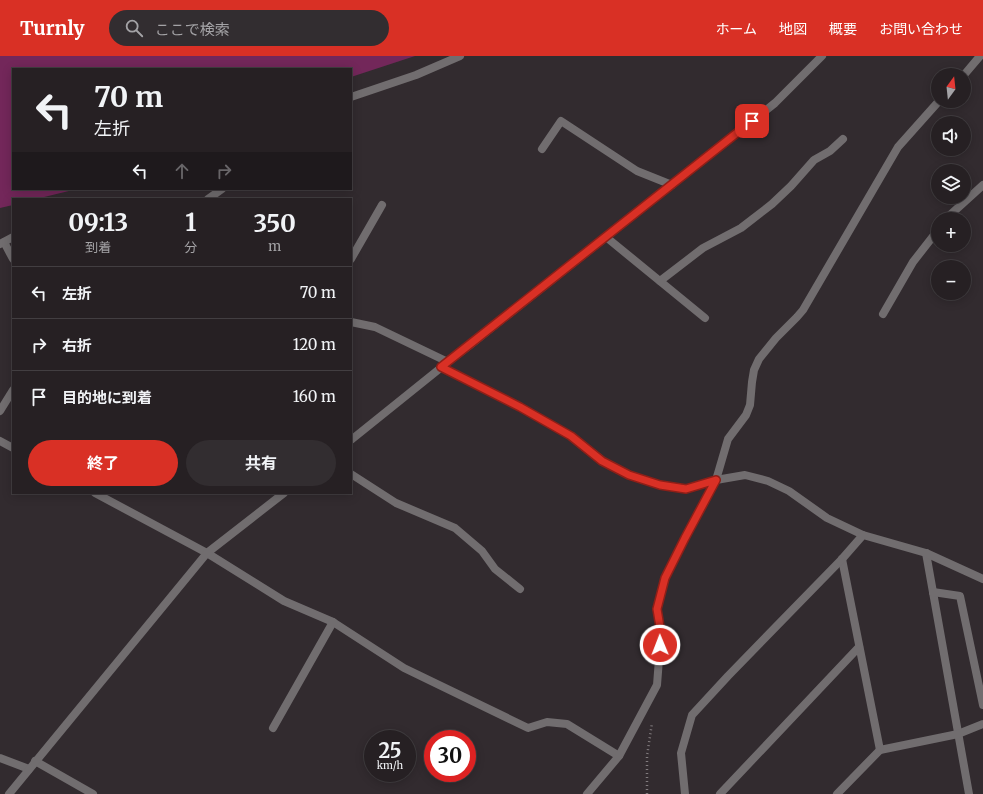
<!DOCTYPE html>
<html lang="ja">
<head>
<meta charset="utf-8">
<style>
  :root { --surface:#262023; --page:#322d30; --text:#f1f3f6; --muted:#a4a3a6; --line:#423e41; --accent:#d93025 }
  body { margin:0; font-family:Merriweather,"Noto Sans JP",serif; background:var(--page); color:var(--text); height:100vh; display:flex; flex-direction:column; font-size:15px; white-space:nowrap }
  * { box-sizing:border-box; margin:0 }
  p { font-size:13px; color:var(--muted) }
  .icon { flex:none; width:22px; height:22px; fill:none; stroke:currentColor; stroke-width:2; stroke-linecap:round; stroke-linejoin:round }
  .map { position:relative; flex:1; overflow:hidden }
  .drawer { position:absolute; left:12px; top:142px; width:340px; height:296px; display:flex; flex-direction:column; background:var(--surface); border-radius:0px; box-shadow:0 2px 10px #0003,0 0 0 1px var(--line) }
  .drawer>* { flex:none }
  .banner { position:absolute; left:12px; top:12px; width:340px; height:122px; border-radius:0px; box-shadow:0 2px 10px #0003,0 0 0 1px var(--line); background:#262023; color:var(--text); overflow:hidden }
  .needle { width:26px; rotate:15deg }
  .controls { position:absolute; left:931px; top:12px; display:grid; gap:8px }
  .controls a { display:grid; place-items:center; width:40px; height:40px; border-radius:50%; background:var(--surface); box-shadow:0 2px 10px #0003,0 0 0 1px var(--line); font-size:20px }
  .speed { position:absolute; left:364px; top:674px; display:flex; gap:8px; font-size:20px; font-weight:700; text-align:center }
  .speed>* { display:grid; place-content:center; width:52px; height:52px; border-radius:50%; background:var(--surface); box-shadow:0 2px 10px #0003,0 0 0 1px var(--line); line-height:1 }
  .speed small { font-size:10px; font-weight:400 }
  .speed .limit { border:6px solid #d22; background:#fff; color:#111 }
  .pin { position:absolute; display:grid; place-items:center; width:34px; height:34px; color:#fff; margin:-17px; border-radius:8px; box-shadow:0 2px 6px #0006 }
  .me { position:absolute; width:44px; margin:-22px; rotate:359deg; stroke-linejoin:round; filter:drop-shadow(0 0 3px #0008) }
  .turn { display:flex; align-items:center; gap:14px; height:84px; padding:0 16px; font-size:18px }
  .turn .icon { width:52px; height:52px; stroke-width:2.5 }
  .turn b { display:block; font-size:28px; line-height:34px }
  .lanes { display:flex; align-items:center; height:38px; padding:0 16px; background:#0003; justify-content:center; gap:20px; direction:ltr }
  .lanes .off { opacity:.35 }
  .eta { display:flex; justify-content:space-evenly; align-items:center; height:68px; text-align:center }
  .eta b { font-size:24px; font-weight:700; line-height:28px }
  .primary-button { display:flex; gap:8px; margin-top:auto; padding:8px 16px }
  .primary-button a { flex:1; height:46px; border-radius:24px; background:var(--accent); color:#fff; font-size:16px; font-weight:700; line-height:46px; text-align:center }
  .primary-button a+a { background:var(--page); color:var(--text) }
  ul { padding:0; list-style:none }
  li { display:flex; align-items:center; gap:12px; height:52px; padding:0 16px; border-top:1px solid var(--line) }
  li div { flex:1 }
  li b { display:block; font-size:15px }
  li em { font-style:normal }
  header { display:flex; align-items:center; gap:24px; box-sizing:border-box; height:56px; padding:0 20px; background:var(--accent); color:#fff }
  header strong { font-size:19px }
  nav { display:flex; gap:22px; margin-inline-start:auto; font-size:14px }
  .search { width:280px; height:36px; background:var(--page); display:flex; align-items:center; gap:10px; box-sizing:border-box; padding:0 14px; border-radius:22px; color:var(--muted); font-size:15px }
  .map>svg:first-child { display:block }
  .water { fill:#73275a }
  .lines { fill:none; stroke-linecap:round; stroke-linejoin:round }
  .path { stroke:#817b7e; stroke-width:2.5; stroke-dasharray:1 3; stroke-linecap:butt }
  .service { stroke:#716d6f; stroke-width:8 }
  .minor { stroke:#716d6f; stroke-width:8 }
  .route-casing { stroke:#8d1f18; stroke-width:10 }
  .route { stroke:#d93025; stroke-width:7 }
</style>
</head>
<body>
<header>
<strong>Turnly</strong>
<div class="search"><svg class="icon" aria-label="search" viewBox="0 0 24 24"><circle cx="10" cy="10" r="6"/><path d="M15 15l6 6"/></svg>ここで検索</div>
<nav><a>ホーム</a><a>地図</a><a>概要</a><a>お問い合わせ</a></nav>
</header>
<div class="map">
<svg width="983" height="738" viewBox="0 0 983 738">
  <rect width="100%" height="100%" fill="#322b2f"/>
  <path class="water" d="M0 0H415L351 21V13H13V133H77L36 143H13V149L0 152Z"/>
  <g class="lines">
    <path class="path" d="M647 738V700L652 667"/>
    <path class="service" d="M351 203 382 149"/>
    <g class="minor">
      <path d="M964 19 980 0"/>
      <path d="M351 41 416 19 460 0"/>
      <path d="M542 93 561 65 637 115 672 129"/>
      <path d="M208 143 222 133"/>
      <path d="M947 163 950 159 983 129"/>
      <path d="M606 181 705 262"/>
      <path d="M4 186 13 203"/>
      <path d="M0 188 13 181"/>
      <path d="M660 225 703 192 741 172 772 148 791 130 814 104 830 95 843 83"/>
      <path d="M883 258 913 206 938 174"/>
      <path d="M351 266 375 271 448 306"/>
      <path d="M441 311 520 351 571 380 603 405 629 419 660 429 686 433 716 424 745 419 768 425 789 435 827 462 863 479"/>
      <path d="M0 355 13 334"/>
      <path d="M351 384 448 306 470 289 775 47 822 0"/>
      <path d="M0 385 13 392"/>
      <path d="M351 418 396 447 455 472 482 495 495 513 520 533"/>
      <path d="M95 437 207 497 284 545 333 566 404 612 528 672 547 666 567 668 619 700"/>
      <path d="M926 497 969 738"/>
      <path d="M842 503 880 694 958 678 983 668"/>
      <path d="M933 536 960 540 983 649"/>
      <path d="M273 672 333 566"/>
      <path d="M0 702 29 713"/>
      <path d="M35 705 93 738"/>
      <path d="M9 738 207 497 284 437"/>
      <path d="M587 738 619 700 657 629 661 577 657 553 665 522 685 482 716 424 728 383 746 359 750 349 752 326 754 314 759 303 776 282 797 261 803 254 898 91 939 45"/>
      <path d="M685 738 681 697 692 659 728 620 842 503 863 479 926 497 983 523"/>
      <path d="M720 738 859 591"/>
      <path d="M837 738 880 694"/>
    </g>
  </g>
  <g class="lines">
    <g class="route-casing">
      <path id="route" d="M660 589 661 577 657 553 665 522 685 482 716 424 686 433 660 429 629 419 602 405 571 380 520 351 441 311 752 65"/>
    </g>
    <use href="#route" class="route"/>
  </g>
</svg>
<div class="controls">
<a><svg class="needle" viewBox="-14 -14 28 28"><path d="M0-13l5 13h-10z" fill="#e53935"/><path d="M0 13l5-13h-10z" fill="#a4a3a6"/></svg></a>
<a><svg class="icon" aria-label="sound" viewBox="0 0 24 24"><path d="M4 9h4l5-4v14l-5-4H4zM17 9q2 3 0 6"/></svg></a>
<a><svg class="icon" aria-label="layers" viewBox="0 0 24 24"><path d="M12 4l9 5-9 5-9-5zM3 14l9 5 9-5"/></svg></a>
<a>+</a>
<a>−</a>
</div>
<div class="speed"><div>25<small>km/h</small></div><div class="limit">30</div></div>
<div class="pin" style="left:752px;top:65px;background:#d93025"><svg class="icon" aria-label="arrive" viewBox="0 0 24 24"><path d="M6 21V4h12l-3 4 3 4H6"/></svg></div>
<svg class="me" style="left:660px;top:589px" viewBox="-20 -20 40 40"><circle r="17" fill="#d93025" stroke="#fff" stroke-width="3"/><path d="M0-11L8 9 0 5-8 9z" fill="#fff"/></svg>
<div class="banner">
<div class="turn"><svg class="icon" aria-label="left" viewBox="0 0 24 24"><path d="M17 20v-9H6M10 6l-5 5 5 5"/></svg><div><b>70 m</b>左折</div></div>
<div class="lanes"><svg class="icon" aria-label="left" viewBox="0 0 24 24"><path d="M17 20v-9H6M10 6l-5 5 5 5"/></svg><svg class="icon off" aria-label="ahead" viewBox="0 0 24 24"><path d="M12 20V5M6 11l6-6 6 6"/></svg><svg class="icon off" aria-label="right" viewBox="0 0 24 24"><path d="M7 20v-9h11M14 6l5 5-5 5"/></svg></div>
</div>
<section class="drawer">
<div class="eta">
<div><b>09:13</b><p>到着</p></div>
<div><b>1</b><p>分</p></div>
<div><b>350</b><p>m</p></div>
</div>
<ul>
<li><svg class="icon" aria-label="left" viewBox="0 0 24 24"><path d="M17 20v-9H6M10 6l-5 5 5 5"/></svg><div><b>左折</b></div><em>70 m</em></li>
<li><svg class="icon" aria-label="right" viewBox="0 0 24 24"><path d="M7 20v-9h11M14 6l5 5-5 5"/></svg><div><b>右折</b></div><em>120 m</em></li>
<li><svg class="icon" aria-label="arrive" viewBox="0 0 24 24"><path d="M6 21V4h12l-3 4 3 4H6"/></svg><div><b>目的地に到着</b></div><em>160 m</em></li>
</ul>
<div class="primary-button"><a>終了</a><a>共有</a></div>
</section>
</div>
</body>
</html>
